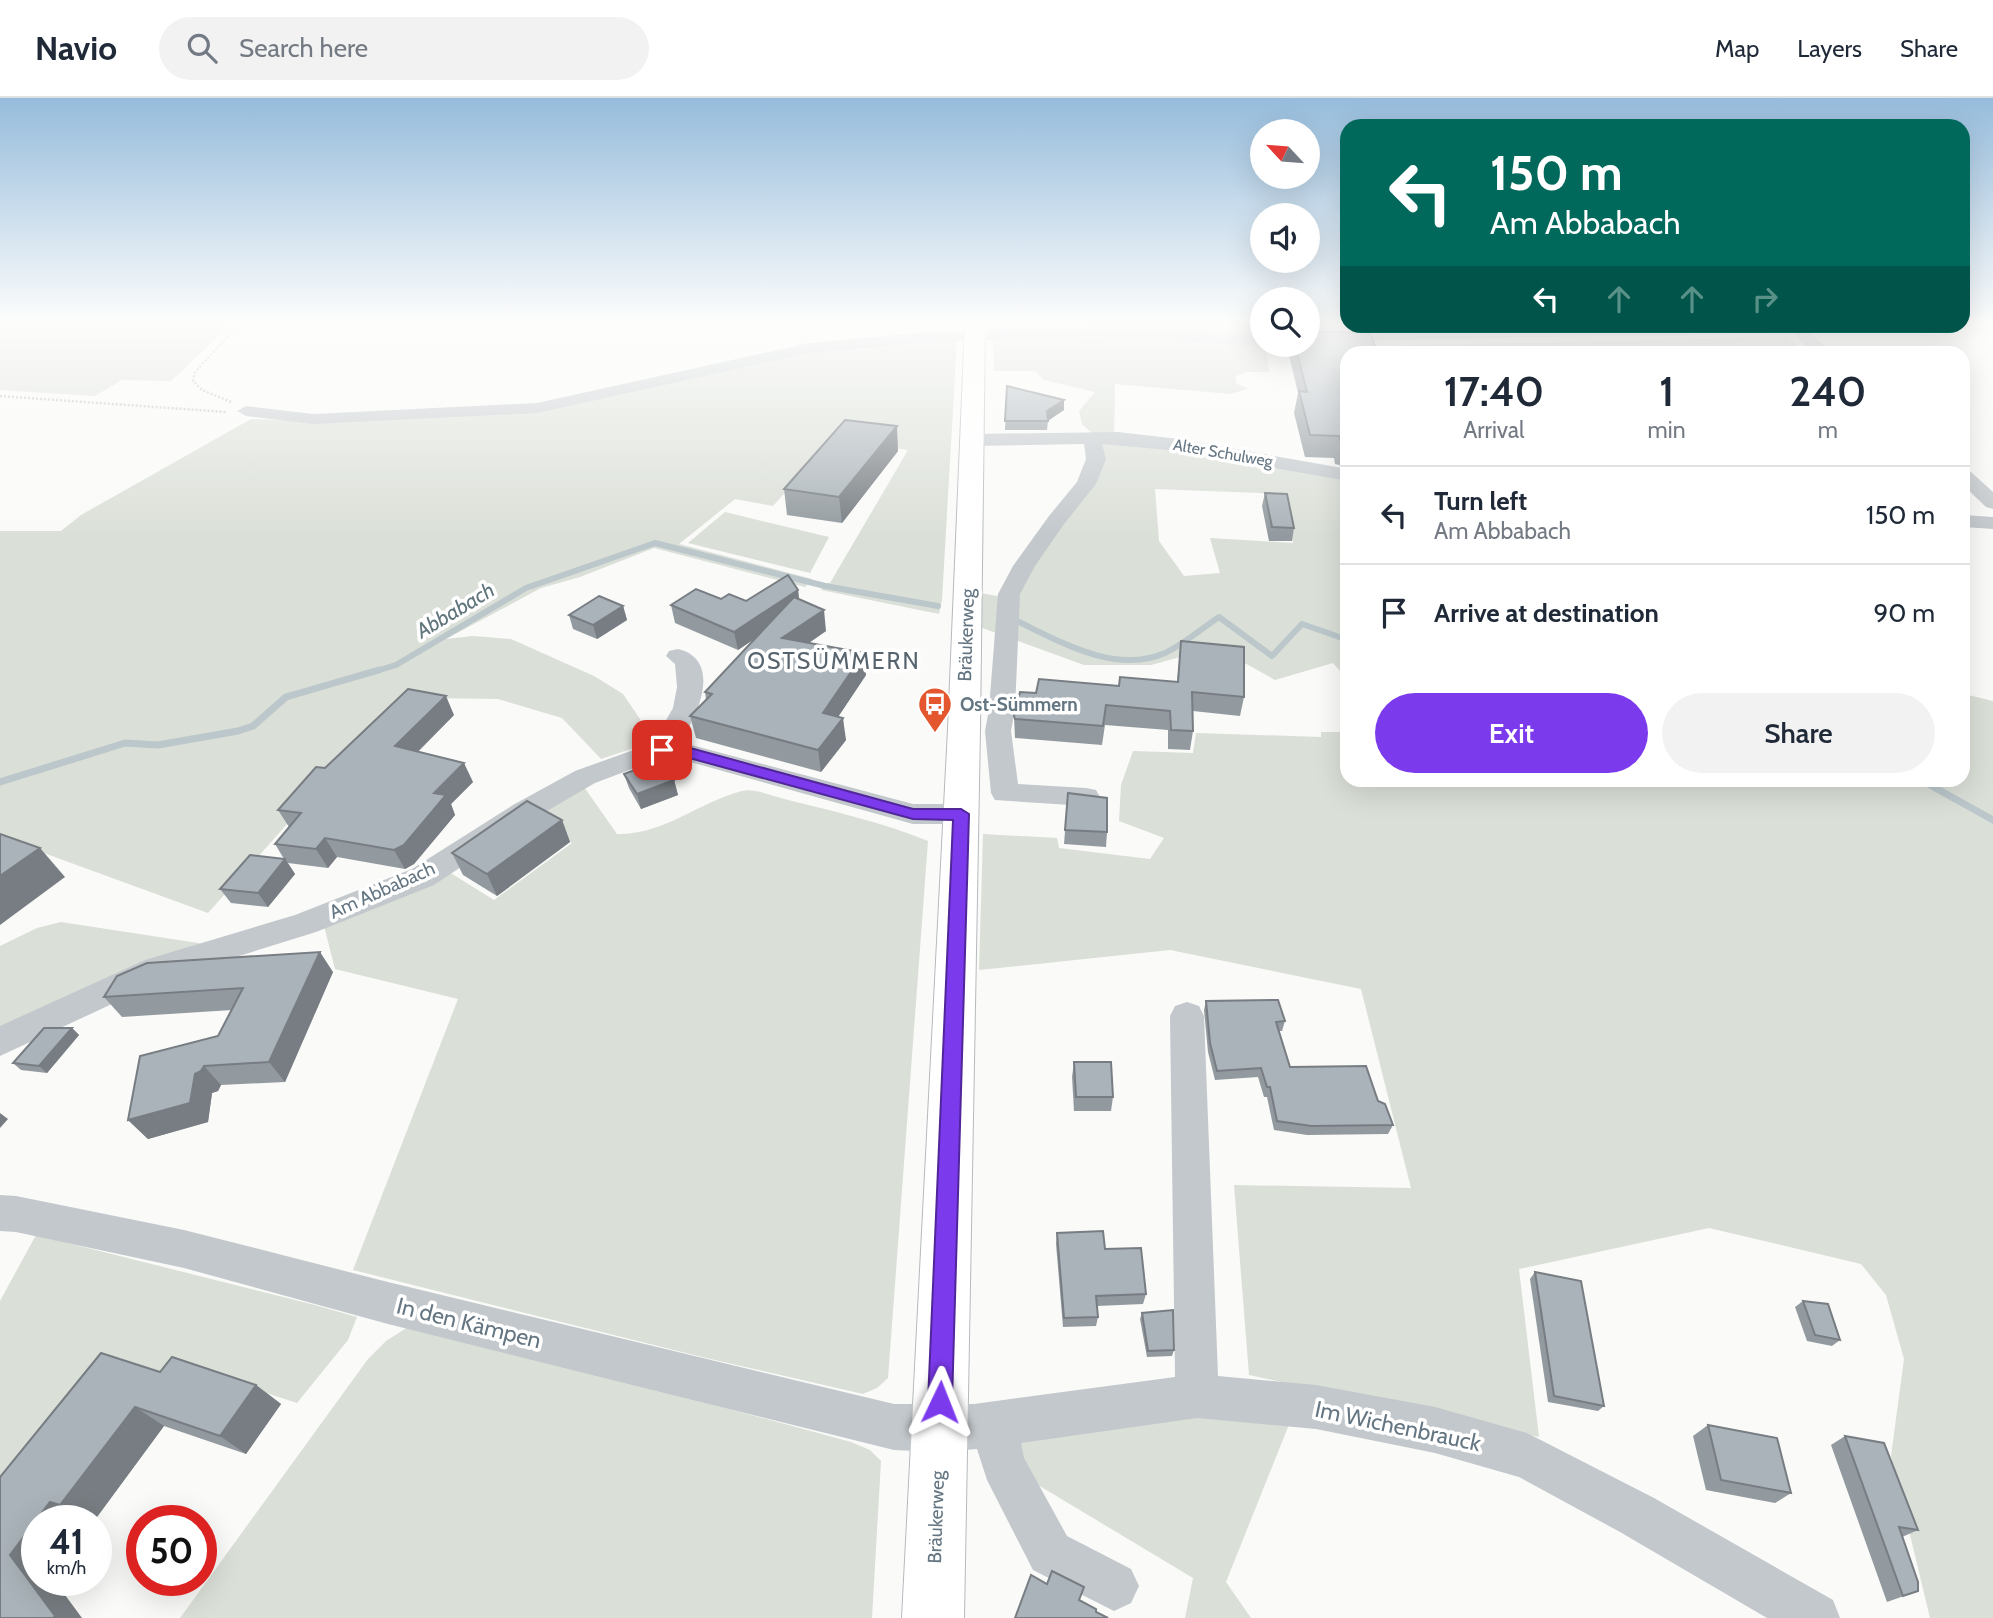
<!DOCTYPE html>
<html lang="en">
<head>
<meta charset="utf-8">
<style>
  :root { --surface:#fff; --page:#f2f2f3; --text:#1f2937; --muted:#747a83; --line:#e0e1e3; --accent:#7c3aed }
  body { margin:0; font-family:Cabin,sans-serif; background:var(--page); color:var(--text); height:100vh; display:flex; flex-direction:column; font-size:26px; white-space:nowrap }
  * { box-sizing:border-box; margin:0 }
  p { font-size:23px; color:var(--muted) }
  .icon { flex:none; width:38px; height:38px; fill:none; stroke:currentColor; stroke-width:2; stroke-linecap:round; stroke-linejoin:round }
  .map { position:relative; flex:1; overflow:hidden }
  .sheet { position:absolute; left:1340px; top:248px; width:630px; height:441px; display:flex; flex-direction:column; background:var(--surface); border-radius:21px; box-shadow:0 7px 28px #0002 }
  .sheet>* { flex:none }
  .guide { position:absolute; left:1340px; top:21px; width:630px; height:214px; border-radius:21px; box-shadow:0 7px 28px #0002; background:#00695c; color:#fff; overflow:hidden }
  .needle { width:46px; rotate:296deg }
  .buttons { position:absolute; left:1250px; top:21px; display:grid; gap:14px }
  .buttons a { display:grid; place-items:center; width:70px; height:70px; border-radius:50%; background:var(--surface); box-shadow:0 7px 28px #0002; font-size:35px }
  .speed { position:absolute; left:21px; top:1407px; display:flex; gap:14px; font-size:35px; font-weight:700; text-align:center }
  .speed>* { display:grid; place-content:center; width:91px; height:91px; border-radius:50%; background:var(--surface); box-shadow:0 7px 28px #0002; line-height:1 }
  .speed small { font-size:18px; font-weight:400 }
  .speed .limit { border:10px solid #d22; background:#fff; color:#111 }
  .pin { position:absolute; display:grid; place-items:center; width:60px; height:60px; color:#fff; margin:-30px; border-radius:14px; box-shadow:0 4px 10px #0006 }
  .me { position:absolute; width:77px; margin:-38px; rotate:2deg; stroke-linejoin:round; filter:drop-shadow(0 0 5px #0008) }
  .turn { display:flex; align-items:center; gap:24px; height:147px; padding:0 35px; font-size:32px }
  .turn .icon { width:91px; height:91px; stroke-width:2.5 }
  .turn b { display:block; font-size:49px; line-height:60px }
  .lanes { display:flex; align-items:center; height:66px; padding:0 35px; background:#0003; justify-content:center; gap:35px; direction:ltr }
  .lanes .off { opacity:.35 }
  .eta { display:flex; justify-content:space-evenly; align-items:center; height:119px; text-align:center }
  .eta b { font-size:42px; font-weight:600; line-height:49px }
  .cta { display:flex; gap:14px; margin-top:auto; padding:14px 35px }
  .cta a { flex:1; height:80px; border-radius:42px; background:var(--accent); color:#fff; font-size:28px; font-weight:600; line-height:80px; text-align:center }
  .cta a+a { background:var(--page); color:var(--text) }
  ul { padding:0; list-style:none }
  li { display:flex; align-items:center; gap:21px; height:98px; padding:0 35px; border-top:2px solid var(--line) }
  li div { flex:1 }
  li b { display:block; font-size:26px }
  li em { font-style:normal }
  header { display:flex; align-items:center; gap:42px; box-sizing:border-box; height:98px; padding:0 35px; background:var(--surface); border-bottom:2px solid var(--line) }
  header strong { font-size:33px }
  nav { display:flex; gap:38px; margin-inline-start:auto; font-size:24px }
  .search { width:490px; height:63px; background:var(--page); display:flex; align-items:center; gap:18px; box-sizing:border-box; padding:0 24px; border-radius:38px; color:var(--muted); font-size:26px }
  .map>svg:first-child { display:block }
  .green { fill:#dadfd7; fill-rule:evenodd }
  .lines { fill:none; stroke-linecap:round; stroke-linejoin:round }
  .stream-far1 { stroke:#bbc7cb; stroke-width:6 }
  .stream { stroke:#bbc7cb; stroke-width:7 }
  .major-casing { stroke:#b5babe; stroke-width:2 }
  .path { stroke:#bbbfc2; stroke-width:2.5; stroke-dasharray:2 2; stroke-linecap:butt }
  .minor { fill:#c3c8cc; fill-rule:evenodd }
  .major { fill:#fff; fill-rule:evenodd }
  .wall { fill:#929a9f }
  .shaded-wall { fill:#777d82 }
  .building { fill:#aab3b9; stroke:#777d82; stroke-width:2 }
  .route { fill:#7c3aed; stroke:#51269a; stroke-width:2 }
  .labels { text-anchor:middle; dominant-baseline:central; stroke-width:7; stroke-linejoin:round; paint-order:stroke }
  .far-street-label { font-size:16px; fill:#657683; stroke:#fff }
  .street-label { font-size:19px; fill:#657683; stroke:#fff }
  .poi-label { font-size:19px; font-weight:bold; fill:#657683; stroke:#fff; text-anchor:start }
  .water-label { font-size:21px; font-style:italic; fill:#60757c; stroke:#fff }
  .quarter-label { font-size:23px; letter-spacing:2px; fill:#57646e; stroke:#fff }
  .near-street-label { font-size:23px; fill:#657683; stroke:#fff }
</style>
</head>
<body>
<header>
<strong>Navio</strong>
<div class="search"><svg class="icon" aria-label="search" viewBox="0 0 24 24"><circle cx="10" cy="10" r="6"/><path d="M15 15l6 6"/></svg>Search here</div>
<nav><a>Map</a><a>Layers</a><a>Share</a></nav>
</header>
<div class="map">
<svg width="1993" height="1520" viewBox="0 0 1993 1520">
  <rect width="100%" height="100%" fill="#fafaf8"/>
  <g class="green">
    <path d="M0 226H231L171 283 122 282 95 298 0 292Z"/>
    <path d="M1093 226H1262V243L1094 233Z"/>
    <path d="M1307 226 1348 228H1777L1307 241Z"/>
    <path d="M1108 236 1266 248 1269 274H1247L1236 278V285L1248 291 1231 296 1115 286 1114 336 1094 337 1082 326 1079 313 1095 294 1044 282 1035 273H994L993 239Z"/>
    <path d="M1788 239 1807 255 1387 256 1378 248Z"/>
    <path d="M957 241 942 502 939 516 821 492 826 485H830L908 352 833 341 773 408 735 401 679 446 812 481 805 489 654 450 580 479 541 490 446 541 473 538 511 541 594 578 623 596 655 643 601 661 562 620 498 601 431 600 337 670 208 815 0 739V433H61L81 417 251 321 338 324 534 314 809 252Z"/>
    <path d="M1099 342H1119L1347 380V581L1333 565 1275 582 1216 549 1151 567H1084L974 527V494L1015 501 1014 496 1064 422ZM1155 391 1283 396 1293 445 1210 440 1220 475 1184 478 1159 443Z"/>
    <path d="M725 414 829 439 810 475 688 445Z"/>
    <path d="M1964 596 1993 603V1520H1930L1891 1358 1904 1261 1886 1197 1861 1166 1709 1130 1519 1171 1539 1339 1249 1277 1234 1087 1411 1090 1361 891 1170 852 979 872 983 736 1057 740 1059 750 1150 761 1164 740 1119 723 1121 687 1133 653 1193 655 1196 635 1321 639V634H1347L1348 682H1964Z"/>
    <path d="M584 689 617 736C664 737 699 704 742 693 754 690 772 698 784 701 833 713 881 724 928 743L888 1280 877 1290 863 1296 702 1259 353 1172 458 901 335 871 324 828 449 774 494 802 572 745 533 718Z"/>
    <path d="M61 824 198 845 209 848 0 934V848L37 830Z"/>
    <path d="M36 1137 315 1207 357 1219 348 1242 297 1305 201 1274 0 1431V1203Z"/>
    <path d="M408 1229 567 1267 851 1344 870 1352 881 1363 872 1520H180L368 1261 386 1243Z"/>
    <path d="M1200 1310 1292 1319 1226 1484 1251 1520H1185L1193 1480 1018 1375 1008 1337Z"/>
  </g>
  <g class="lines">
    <g class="stream-far1">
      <path d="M1015 522C1059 543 1115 577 1165 555 1184 546 1201 531 1219 519L1272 558 1302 526 1348 542"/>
      <path d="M373 574 396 567 526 490 655 445 825 488 938 508"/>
    </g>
    <g class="stream">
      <path d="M1921 682 1993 722"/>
      <path d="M0 684 125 645 158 647 238 633 253 628 286 599 379 572"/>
    </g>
    <g class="major-casing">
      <path id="major" d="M965 226H985L980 631 964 1520H902L948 631Z"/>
    </g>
    <g class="path">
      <path d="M0 298 226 314"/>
      <path d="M231 304 202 292 193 283 195 274 239 226"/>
    </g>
    <g class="minor">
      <path d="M1094 228 1262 238V247H1266L1262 248 1094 238 928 244 810 255 537 315 313 326 246 318 237 313 246 308 313 316 537 305 810 245 928 234Z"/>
      <path d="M1664 228H1803L1833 256H1815L1792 235 1371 242 1307 246V236L1371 232Z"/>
      <path d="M1118 334 1179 341 1348 371V383L1179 353 1102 346 1106 361 1096 386 1064 426 1035 468 1020 496 1015 611 1011 633 1018 686 1086 690 1096 692 1100 699 1096 706 1086 708 995 702 991 695 985 633 989 611 998 496 1013 468 1049 418 1077 384 1086 361 1084 346 972 348 963 342 972 336Z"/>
      <path d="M1964 372 1971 374 1993 394V411L1986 409 1964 388Z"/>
      <path d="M1964 417 1993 419V431L1964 429Z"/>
      <path d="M678 551C723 562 698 618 680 644L913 706H961L971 709 975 716 971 723 961 726H913L683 662 653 663 595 685 533 721 434 787 316 834 168 880 0 958V928L145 862 295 817 412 771 513 707 575 673 653 645 673 610 677 589 675 566 666 558 669 553Z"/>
      <path d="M1187 904 1199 908 1204 918 1218 1278 1316 1287 1435 1309 1527 1335 1654 1400 1833 1502 1840 1520H1767L1620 1434 1519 1379 1435 1355 1316 1331 1197 1320 1021 1345 1024 1360 1067 1438 1131 1471 1139 1488 1131 1505 1114 1513 1033 1472 987 1382 977 1351 939 1354 894 1352 388 1226 184 1170 16 1134 0 1133V1097L16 1098 184 1132 388 1184 894 1306H974L1175 1279 1170 918 1175 908Z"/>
    </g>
    <use href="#major" class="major"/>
  </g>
  <g class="wall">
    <path d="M1289 247H1307L1348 256V369L1335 366 1334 360 1305 359 1294 315 1298 295 1288 253Z"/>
    <path d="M1007 288 1064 312 1048 323 1047 332H1005Z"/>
    <path d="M898 353 842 425 787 417 784 391Z"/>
    <path d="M1265 395 1294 430 1292 443H1269L1262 408Z"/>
    <path d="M798 492 799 501 826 533 809 545 866 577 838 619 846 642 821 674 696 640 690 618 706 601 705 594 754 541 738 552 675 525 671 507 721 501 746 503Z"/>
    <path d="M623 508 627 522 597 541 573 531 569 517Z"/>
    <path d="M1181 543 1244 599 1240 618 1193 613V633L1190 652 1168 651V632L1105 627 1102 647 1015 640 1014 618 1036 595 1177 584Z"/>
    <path d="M454 617 418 654 473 684 451 706 455 717 414 766 405 771 337 759 328 770 288 765 295 776 268 809 231 805 220 791 284 761 275 746 289 729 278 712 325 670Z"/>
    <path d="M624 676 674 682 678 697 641 711 629 690Z"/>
    <path d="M1068 695 1107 734 1106 749 1064 746Z"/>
    <path d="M562 722 570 744 497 798 463 777 452 755Z"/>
    <path d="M333 874 285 984 221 987 218 993 212 995 208 1024 148 1041 128 1022 218 938 232 912 122 919 104 899Z"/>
    <path d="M1206 903 1285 923 1282 933H1279L1290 969 1378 1003 1393 1027 1388 1036 1307 1037 1274 1032 1267 999H1264L1258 979 1215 982 1208 954 1204 912Z"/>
    <path d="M72 930 79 937 47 975 21 972 13 965Z"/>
    <path d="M1074 964 1113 999 1111 1013H1074L1072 979Z"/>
    <path d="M1057 1135 1105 1151 1146 1196 1143 1206 1097 1208 1098 1219 1096 1228 1063 1229 1056 1146Z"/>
    <path d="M1535 1174 1604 1308 1598 1313 1548 1304 1530 1181Z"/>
    <path d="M1803 1203 1840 1242 1832 1248 1807 1243 1795 1209Z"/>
    <path d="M1142 1215 1174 1252 1172 1258 1147 1259 1140 1221Z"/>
    <path d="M160 1274 256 1287 281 1306 246 1356 164 1328 94 1423 83 1421 0 1520V1379Z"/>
    <path d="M1708 1327 1791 1395 1775 1405 1706 1392 1693 1338Z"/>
    <path d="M1845 1338 1918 1432 1902 1439 1918 1493 1887 1504 1831 1347Z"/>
  </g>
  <g class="shaded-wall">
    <path d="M1064 302V312L1047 323V313Z"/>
    <path d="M897 328 898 353 842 425 839 399Z"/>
    <path d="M798 492 800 510 738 552 734 534Z"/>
    <path d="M623 508 627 522 597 541 593 527Z"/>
    <path d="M824 512 826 533 785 561 782 540Z"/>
    <path d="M864 555 866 577 826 637 823 615Z"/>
    <path d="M446 598 454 617 404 667 395 648Z"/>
    <path d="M843 620 846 642 821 674 818 652Z"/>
    <path d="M464 665 473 684 451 706 455 717 414 766 405 771 394 752 434 695Z"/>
    <path d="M674 682 678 697 641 711 637 696Z"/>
    <path d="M562 722 570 744 497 798 487 776Z"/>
    <path d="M325 740 337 759 328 770 316 751Z"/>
    <path d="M40 750 65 779 0 827V778Z"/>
    <path d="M285 761 295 776 268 809 258 795Z"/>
    <path d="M320 854 333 874 285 984 269 964Z"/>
    <path d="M72 930 79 937 47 975 39 968Z"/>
    <path d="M204 968 221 987 218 993 212 995 208 1024 148 1041 128 1022 195 976Z"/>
    <path d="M0 1015 8 1021 0 1030Z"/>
    <path d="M256 1287 281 1306 246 1356 220 1338Z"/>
    <path d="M135 1309 164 1328 94 1423H91L60 1407Z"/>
    <path d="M50 1404 83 1421 82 1423H37V1482H54L82 1520H53L10 1457Z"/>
  </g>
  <g class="building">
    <path d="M1307 233 1370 235 1378 256H1348V345L1341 344 1339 338 1310 337 1299 293 1307 294 1295 247H1307Z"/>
    <path d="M1007 288 1064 302 1047 313 1048 323H1005Z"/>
    <path d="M845 322 897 328 839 399 784 391Z"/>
    <path d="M1265 395 1287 396 1294 430 1272 429Z"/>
    <path d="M788 477 798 492 734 534 671 507 696 491 721 501 729 496 746 503Z"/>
    <path d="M599 498 623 508 593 527 569 517Z"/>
    <path d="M794 499 824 512 782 540 864 555 823 615 843 620 818 652 690 618 712 596 705 594Z"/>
    <path d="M1181 543 1244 549V599L1192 594 1193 633 1171 632 1170 613 1106 607 1103 628 1015 621 1014 618 1020 594 1036 595 1039 581 1119 588 1120 579 1178 584Z"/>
    <path d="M408 591 446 598 395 648 464 665 434 695 446 697 404 747 394 752 325 740 316 751 275 746 301 715 278 712 316 669 325 670Z"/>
    <path d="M662 662 674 682 637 696 624 676Z"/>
    <path d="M1068 695 1107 700V734L1065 732Z"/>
    <path d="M527 703 562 722 487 776 452 755Z"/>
    <path d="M0 736 40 750 0 778Z"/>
    <path d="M250 757 285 761 258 795 220 791Z"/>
    <path d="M320 854 269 964 204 968 201 973 195 976 190 1005 128 1022 140 958 218 938 243 890 104 899 117 878 147 865Z"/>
    <path d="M1278 902 1285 923 1276 924 1290 969 1366 968 1378 1003 1385 1006 1393 1027 1311 1028 1277 1023 1270 989H1267L1261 970 1217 973 1210 945 1206 903Z"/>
    <path d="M44 930H72L39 968 13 965Z"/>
    <path d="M1074 964H1111L1113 999H1076Z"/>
    <path d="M1103 1133 1105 1151 1141 1150 1146 1196 1096 1198 1098 1219 1064 1220 1057 1135Z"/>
    <path d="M1535 1174 1581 1183 1604 1308 1554 1298Z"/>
    <path d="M1803 1203 1828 1206 1840 1242 1815 1237Z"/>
    <path d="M1173 1212 1174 1252 1148 1253 1142 1215Z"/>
    <path d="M101 1255 160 1274 172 1259 256 1287 220 1338 135 1309 60 1407 50 1404 10 1457 55 1518 53 1520H0V1379Z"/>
    <path d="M1708 1327 1777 1340 1791 1395 1721 1382Z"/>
    <path d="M1845 1338 1884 1345 1918 1432 1899 1429 1918 1484V1493L1903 1498Z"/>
    <path d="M1052 1473 1084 1489 1079 1502 1096 1511V1514L1108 1520H1015L1031 1477 1047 1486Z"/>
  </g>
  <linearGradient id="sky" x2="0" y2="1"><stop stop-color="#96bcdc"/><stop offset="0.51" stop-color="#fdfdfc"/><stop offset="1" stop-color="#fdfdfc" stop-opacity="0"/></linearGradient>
  <rect width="1993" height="439" fill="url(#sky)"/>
  <path class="route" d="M662 647 683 648 913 711H961L969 716 952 1304 948 1312 940 1315 932 1312 928 1304 953 722 913 721 682 658 657 655 655 652 657 648Z"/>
  <defs>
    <g id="bus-pin" transform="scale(1.75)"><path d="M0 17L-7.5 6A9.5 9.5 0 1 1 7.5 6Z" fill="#e4572e" stroke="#fff"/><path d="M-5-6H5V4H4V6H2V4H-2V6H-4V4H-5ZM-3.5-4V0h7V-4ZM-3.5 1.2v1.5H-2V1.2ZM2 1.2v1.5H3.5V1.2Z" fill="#fff"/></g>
  </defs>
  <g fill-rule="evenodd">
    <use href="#bus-pin" x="935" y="606"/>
  </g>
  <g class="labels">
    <g class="far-street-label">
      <text transform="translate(1223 355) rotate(10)">Alter Schulweg</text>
    </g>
    <g class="street-label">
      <text transform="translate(966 537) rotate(-88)">Bräukerweg</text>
      <text transform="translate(382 792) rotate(-24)">Am Abbabach</text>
      <text transform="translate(936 1419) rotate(-88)">Bräukerweg</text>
    </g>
    <g class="poi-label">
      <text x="960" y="606">Ost-Sümmern</text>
    </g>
    <g class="water-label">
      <text transform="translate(455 512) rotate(-31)">Abbabach</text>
    </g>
    <g class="quarter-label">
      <text x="834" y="563">OSTSÜMMERN</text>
    </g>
    <g class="near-street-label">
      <text transform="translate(469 1225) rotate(14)">In den Kämpen</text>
      <text transform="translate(1398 1328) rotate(12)">Im Wichenbrauck</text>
    </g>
  </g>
</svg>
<div class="buttons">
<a><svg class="needle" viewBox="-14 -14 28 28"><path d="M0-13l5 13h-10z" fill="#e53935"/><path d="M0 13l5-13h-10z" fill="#747a83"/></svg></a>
<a><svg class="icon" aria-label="sound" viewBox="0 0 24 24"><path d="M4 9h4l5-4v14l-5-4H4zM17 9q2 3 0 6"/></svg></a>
<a><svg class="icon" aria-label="search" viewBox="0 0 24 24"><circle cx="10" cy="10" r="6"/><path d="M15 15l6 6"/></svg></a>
</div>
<div class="speed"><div>41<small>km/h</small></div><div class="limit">50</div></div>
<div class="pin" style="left:662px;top:652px;background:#d93025"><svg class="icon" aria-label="arrive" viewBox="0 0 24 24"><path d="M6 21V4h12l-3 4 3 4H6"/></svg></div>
<svg class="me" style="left:940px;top:1304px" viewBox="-20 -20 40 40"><path d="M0-17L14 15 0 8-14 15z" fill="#7c3aed" stroke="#fff" stroke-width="4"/></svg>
<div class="guide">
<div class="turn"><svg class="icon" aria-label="left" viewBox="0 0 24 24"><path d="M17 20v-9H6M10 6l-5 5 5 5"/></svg><div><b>150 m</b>Am Abbabach</div></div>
<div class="lanes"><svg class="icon" aria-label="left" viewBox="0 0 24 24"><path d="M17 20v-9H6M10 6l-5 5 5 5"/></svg><svg class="icon off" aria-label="ahead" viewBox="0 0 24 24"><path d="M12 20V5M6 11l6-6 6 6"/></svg><svg class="icon off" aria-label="ahead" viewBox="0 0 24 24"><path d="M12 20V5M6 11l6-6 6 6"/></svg><svg class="icon off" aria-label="right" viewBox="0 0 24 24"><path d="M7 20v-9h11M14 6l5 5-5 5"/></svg></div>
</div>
<section class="sheet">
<div class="eta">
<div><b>17:40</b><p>Arrival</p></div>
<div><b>1</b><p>min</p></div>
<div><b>240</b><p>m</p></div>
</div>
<ul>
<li><svg class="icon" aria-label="left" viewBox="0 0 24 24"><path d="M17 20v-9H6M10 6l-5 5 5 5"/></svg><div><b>Turn left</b><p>Am Abbabach</p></div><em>150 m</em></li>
<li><svg class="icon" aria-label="arrive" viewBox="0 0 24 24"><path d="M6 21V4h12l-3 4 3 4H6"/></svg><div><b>Arrive at destination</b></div><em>90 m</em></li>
</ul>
<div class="cta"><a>Exit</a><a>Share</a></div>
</section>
</div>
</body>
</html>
